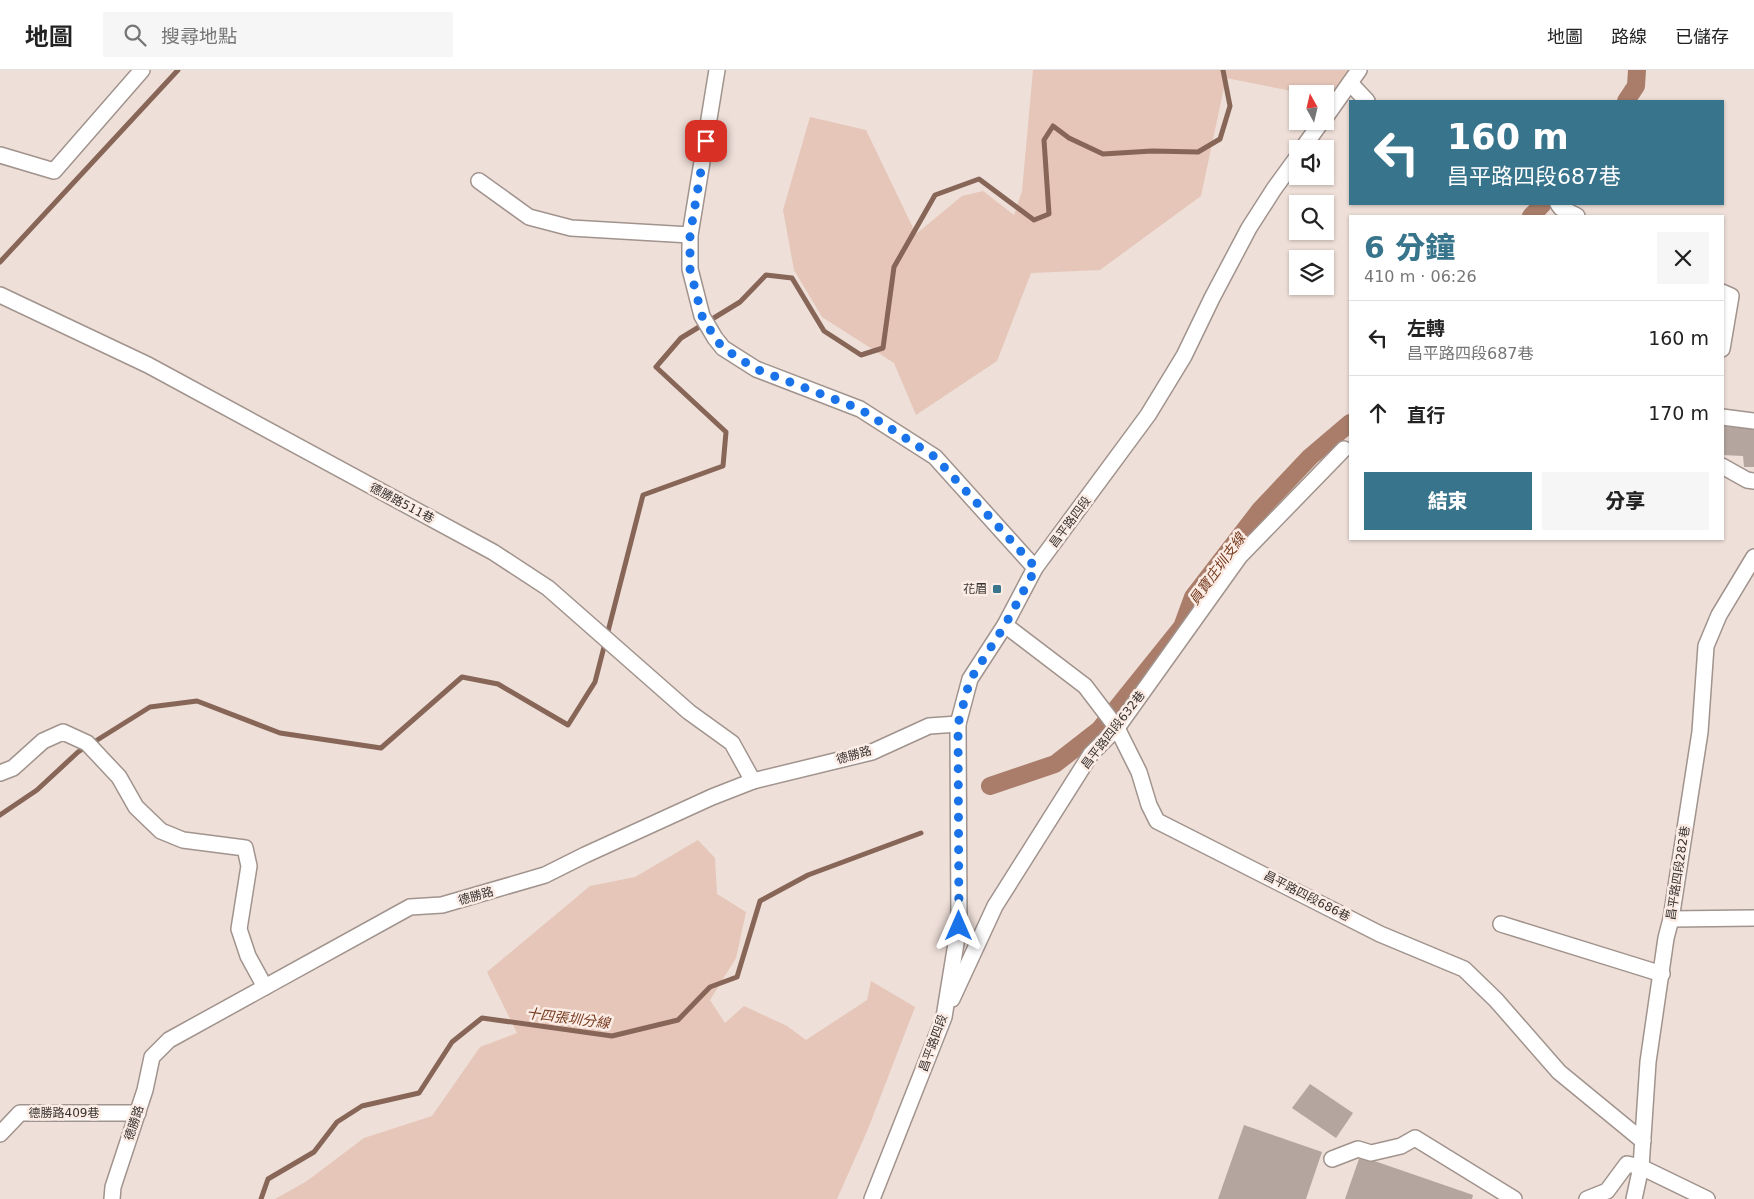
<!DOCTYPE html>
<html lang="zh-TW">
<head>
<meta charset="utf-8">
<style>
  :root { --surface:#fff; --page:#f6f6f6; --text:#222; --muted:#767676; --line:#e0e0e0; --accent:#38758c }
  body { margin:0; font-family:"DejaVu Sans","Noto Sans TC",sans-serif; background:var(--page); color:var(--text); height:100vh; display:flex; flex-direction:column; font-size:19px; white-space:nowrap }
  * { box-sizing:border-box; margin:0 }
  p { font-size:16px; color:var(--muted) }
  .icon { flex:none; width:28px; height:28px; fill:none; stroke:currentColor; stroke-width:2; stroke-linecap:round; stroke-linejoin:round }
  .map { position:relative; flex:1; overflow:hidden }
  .panel { position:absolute; left:1349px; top:145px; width:375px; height:325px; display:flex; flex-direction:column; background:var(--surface); border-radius:0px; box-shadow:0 1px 4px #0004 }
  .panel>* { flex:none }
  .guide { position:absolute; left:1349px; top:30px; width:375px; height:105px; border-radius:0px; box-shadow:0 1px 4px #0004; background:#38758c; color:#fff; overflow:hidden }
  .needle { width:32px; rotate:352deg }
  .tools { position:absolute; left:1289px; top:15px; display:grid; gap:10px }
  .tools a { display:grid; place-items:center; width:45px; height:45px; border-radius:0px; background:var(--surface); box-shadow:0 1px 4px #0004; font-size:25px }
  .pin { position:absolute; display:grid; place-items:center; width:42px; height:42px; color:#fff; margin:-21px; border-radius:10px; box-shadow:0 2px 8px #0006 }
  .me { position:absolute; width:55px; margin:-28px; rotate:0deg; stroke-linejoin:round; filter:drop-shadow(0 0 4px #0008) }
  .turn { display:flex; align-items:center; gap:18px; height:105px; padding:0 15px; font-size:22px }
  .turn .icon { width:65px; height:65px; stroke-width:2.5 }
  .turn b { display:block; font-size:35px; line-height:42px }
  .round { display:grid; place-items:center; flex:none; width:52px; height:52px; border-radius:0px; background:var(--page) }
  .head { display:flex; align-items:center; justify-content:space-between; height:85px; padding:0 15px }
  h1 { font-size:30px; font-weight:800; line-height:38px; color:var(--accent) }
  .primary-button { display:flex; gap:10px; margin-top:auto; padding:10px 15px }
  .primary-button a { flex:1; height:58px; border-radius:0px; background:var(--accent); color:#fff; font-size:20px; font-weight:800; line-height:58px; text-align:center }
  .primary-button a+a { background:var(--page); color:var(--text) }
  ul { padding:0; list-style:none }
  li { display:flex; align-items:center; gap:15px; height:75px; padding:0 15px; border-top:1px solid var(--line) }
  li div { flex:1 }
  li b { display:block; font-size:19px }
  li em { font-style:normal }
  header { display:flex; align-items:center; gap:30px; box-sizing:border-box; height:70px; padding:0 25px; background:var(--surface); border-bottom:1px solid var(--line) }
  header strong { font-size:24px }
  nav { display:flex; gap:28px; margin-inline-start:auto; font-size:18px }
  .search { width:350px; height:45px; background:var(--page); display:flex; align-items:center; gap:12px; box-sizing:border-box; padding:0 18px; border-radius:0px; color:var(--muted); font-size:19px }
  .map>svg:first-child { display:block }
  .green { fill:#e5c6b9 }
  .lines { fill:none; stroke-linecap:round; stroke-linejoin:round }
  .stream { stroke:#876658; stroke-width:5 }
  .canal { stroke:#a97d6a; stroke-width:18 }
  .building { fill:#b4a69f }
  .minor-casing { stroke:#a1938d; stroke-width:18 }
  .minor { stroke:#fff; stroke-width:15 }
  .route { stroke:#1a73e8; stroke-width:9; stroke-dasharray:0 16.2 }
  .poi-dot { fill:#38758c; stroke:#fbece5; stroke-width:2 }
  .labels { text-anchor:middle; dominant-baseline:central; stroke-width:5; stroke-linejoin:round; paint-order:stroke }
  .street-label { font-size:12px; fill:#38322f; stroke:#fbece5 }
  .poi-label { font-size:12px; fill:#38322f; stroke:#fbece5; text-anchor:end }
  .water-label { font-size:14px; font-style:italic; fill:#773c20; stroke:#fbece5 }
</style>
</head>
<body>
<header>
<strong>地圖</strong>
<div class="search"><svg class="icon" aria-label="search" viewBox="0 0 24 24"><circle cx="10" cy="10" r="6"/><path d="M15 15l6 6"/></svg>搜尋地點</div>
<nav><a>地圖</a><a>路線</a><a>已儲存</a></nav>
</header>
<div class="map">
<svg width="1754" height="1129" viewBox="0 0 1754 1129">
  <rect width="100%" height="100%" fill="#eedfd8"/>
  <g class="green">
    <path d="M1033 0H1357L1353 8 1329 28 1325 27V24H1307L1226 8 1201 126 1100 200 1031 203 997 291 916 345 894 293 822 247 794 200 783 140 810 47 866 60 916 164 962 126 983 121 1014 145 1022 121Z"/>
    <path d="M698 770 715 788 717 824 746 842 736 888 710 930 725 953 744 936 787 956 806 970 867 930 871 911 915 937 868 1059 837 1129H275L307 1111 364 1068 432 1046 480 977 517 963 487 902 590 816 635 807Z"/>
  </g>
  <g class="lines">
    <g class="stream">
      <path d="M0 192 178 0"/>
      <path d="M0 745 37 720 78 682 150 637 197 631 280 663 381 678 462 607 498 614 568 655 595 612 643 425 723 396 726 362 656 297 681 268 740 232 766 205 792 208 824 261 861 285 883 278 894 197 935 125 979 109 1034 150 1049 144 1044 70 1053 56 1069 68 1103 84 1152 81 1198 82 1220 69 1230 36 1223 0"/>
      <path d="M261 1129 268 1109 314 1082 337 1052 362 1036 419 1023 452 972 482 948 612 966 678 950 710 917 737 907 760 831 808 805 921 763"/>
    </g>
    <g class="canal">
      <path d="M1626 31 1636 16 1637 0"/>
      <path d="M1531 146 1543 134"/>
      <path d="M990 716 1055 694 1100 659 1182 557 1193 527 1260 440 1310 387 1350 353"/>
    </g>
  </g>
  <g class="building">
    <path d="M1722 353 1754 357V397H1744L1743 386 1722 385Z"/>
    <path d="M1310 1014 1353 1043 1336 1068 1292 1038Z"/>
    <path d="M1244 1055 1322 1082 1306 1129H1218Z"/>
    <path d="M1360 1086 1473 1125 1472 1129H1345Z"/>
  </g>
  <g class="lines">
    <g class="minor-casing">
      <g id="minor">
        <path d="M717 0 690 165V199L702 246 715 268 723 278 756 299 860 339 935 387 1035 498"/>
        <path d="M1350 13 1367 31"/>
        <path d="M1325 48 1359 0"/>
        <path d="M1302 79 1322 51"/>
        <path d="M0 85 54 101 142 0"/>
        <path d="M479 111 529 147 571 158 690 165"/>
        <path d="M1558 134 1561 138 1577 146"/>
        <path d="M1722 222 1731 226 1722 279"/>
        <path d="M0 225 148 295 493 482 548 518 689 642 732 673 753 711"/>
        <path d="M1722 347 1754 351"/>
        <path d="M1722 396 1747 410 1754 411"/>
        <path d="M1005 555 1085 616 1117 658 1139 702 1149 735 1157 751 1380 864 1464 899 1496 930 1559 1002 1643 1071"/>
        <path d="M0 703 13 698 43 671 63 662 87 673 119 707 136 737 161 761 183 770 245 778 249 796 239 859 248 886 265 917"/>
        <path d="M1671 849 1754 848"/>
        <path d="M1501 854 1662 904"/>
        <path d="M952 929 995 836 1091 684 1117 658 1240 486 1344 379"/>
        <path d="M0 1064 20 1043H138"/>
        <path d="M1332 1089 1358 1079 1371 1083 1401 1076 1415 1068 1514 1129"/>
        <path d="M112 1129 113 1117 145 1020 152 987 169 970 410 837 442 835 545 805 585 785 712 727 753 711 872 682 929 656 958 654"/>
        <path d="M872 1129 944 947 959 855 958 654 970 609 1005 555 1035 498 1148 345 1184 286 1212 228 1249 158 1274 119 1298 86"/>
        <path d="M1587 1129 1607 1121 1627 1094 1641 1097 1707 1129"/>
        <path d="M1634 1129 1641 1097 1648 992 1666 868 1671 849 1700 662 1706 576 1719 545 1754 487"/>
      </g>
    </g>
    <use href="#minor" class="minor"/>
  </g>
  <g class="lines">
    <path class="route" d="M706 71 690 165V199L702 246 715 268 723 278 756 299 860 339 935 387 1036 498 1005 555 970 610 958 654 959 856"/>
  </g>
  <rect class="poi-dot" x="992" y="514" width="10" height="10" rx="2.5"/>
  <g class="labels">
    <g class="street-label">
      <text transform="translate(402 433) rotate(28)">德勝路511巷</text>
      <text transform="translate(1070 452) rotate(-53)">昌平路四段</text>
      <text transform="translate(1113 660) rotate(-52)">昌平路四段632巷</text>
      <text transform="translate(854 685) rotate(-16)">德勝路</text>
      <text transform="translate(1678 803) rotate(-81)">昌平路四段282巷</text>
      <text transform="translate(476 826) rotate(-16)">德勝路</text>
      <text transform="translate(1307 826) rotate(27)">昌平路四段686巷</text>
      <text transform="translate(933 973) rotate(-70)">昌平路四段</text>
      <text x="64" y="1043">德勝路409巷</text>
      <text transform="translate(134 1053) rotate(-72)">德勝路</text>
    </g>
    <g class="poi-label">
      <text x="987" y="519">花眉</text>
    </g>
    <g class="water-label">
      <text transform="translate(1217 499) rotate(-54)">員寶庄圳支線</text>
      <text transform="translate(568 948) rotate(7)">十四張圳分線</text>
    </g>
  </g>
</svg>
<div class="tools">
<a><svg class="needle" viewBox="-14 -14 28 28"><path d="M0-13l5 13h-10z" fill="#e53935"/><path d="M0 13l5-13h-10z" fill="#767676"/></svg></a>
<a><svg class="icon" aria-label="sound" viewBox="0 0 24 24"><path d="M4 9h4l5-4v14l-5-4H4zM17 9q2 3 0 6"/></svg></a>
<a><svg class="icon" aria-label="search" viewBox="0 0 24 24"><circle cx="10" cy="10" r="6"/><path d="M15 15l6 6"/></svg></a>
<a><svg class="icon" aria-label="layers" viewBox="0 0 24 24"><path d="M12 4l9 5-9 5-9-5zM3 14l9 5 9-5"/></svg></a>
</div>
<div class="pin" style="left:706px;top:71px;background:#d93025"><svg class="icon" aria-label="arrive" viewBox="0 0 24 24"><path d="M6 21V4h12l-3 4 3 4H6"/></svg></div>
<svg class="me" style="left:959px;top:856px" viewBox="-20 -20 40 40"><path d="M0-17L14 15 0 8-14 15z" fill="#1a73e8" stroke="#fff" stroke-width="4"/></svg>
<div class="guide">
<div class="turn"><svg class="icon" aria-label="left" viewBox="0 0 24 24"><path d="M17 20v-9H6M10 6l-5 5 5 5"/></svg><div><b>160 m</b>昌平路四段687巷</div></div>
</div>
<section class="panel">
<div class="head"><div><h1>6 分鐘</h1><p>410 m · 06:26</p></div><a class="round"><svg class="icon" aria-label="close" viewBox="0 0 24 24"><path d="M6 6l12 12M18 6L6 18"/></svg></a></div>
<ul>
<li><svg class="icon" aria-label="left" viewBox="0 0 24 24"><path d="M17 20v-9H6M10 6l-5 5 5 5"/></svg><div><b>左轉</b><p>昌平路四段687巷</p></div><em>160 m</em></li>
<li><svg class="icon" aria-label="ahead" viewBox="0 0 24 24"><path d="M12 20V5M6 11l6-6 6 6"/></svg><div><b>直行</b></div><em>170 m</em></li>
</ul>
<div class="primary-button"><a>結束</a><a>分享</a></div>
</section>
</div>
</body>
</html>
